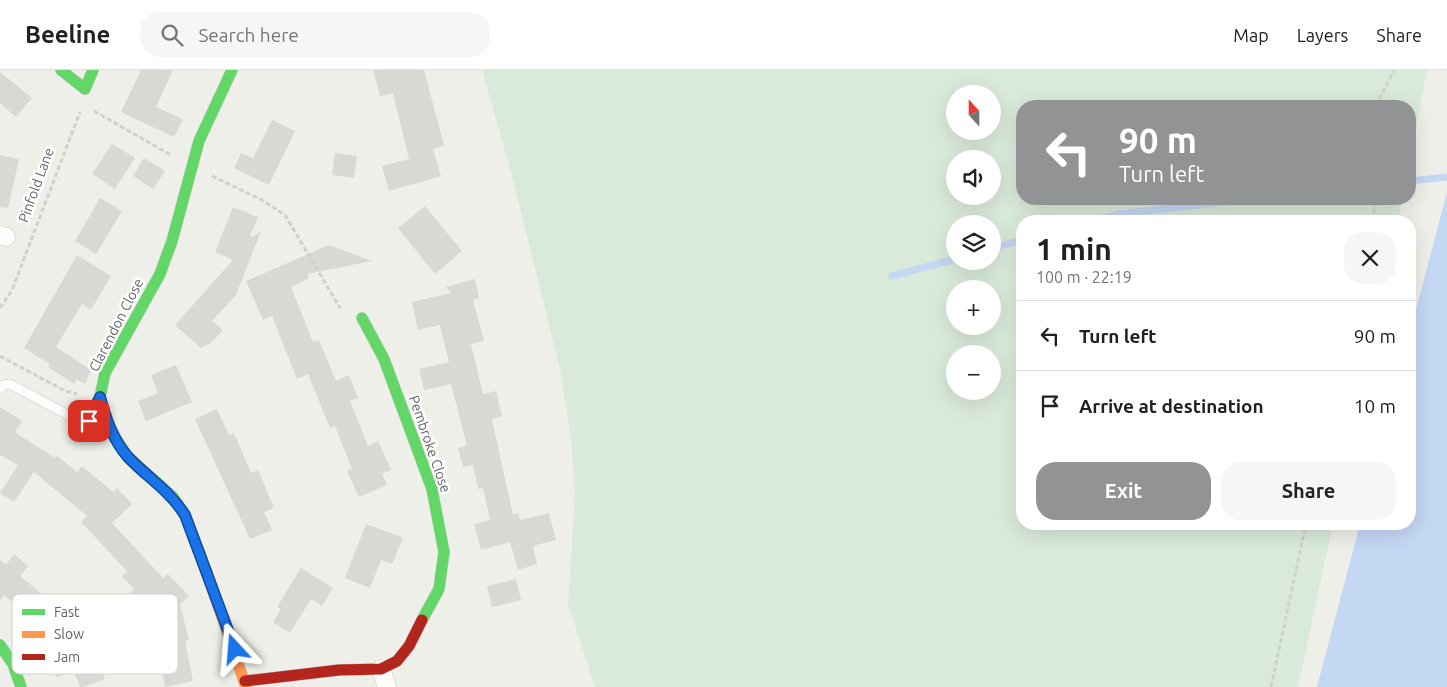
<!DOCTYPE html>
<html lang="en">
<head>
<meta charset="utf-8">
<style>
  :root { --surface:#fff; --page:#f6f6f6; --text:#202124; --muted:#757577; --line:#e0e0e0; --accent:#929395 }
  body { margin:0; font-family:Ubuntu,sans-serif; background:var(--page); color:var(--text); height:100vh; display:flex; flex-direction:column; font-size:19px; white-space:nowrap }
  * { box-sizing:border-box; margin:0 }
  p { font-size:16px; color:var(--muted) }
  .icon { flex:none; width:28px; height:28px; fill:none; stroke:currentColor; stroke-width:2; stroke-linecap:round; stroke-linejoin:round }
  .map { position:relative; flex:1; overflow:hidden }
  .side { position:absolute; left:1016px; top:145px; width:400px; height:315px; display:flex; flex-direction:column; background:var(--surface); border-radius:20px; box-shadow:0 5px 20px #0002 }
  .side>* { flex:none }
  .hud { position:absolute; left:1016px; top:30px; width:400px; height:105px; border-radius:20px; box-shadow:0 5px 20px #0002; background:#929395; color:#fff; overflow:hidden }
  .needle { width:32px; rotate:339deg }
  .tools { position:absolute; left:946px; top:15px; display:grid; gap:10px }
  .tools a { display:grid; place-items:center; width:55px; height:55px; border-radius:50%; background:var(--surface); box-shadow:0 5px 20px #0002; font-size:25px }
  .pin { position:absolute; display:grid; place-items:center; width:42px; height:42px; color:#fff; margin:-21px; border-radius:10px; box-shadow:0 2px 8px #0006 }
  .me { position:absolute; width:55px; margin:-28px; rotate:341deg; stroke-linejoin:round; filter:drop-shadow(0 0 4px #0008) }
  .turn { display:flex; align-items:center; gap:18px; height:105px; padding:0 20px; font-size:22px }
  .turn .icon { width:65px; height:65px; stroke-width:2.5 }
  .turn b { display:block; font-size:35px; line-height:42px }
  .round { display:grid; place-items:center; flex:none; width:52px; height:52px; border-radius:20px; background:var(--page) }
  .summary { display:flex; align-items:center; justify-content:space-between; height:85px; padding:0 20px }
  h1 { font-size:30px; font-weight:700; line-height:38px }
  .action { display:flex; gap:10px; margin-top:auto; padding:10px 20px }
  .action a { flex:1; height:58px; border-radius:20px; background:var(--accent); color:#fff; font-size:20px; font-weight:700; line-height:58px; text-align:center }
  .action a+a { background:var(--page); color:var(--text) }
  ul { padding:0; list-style:none }
  li { display:flex; align-items:center; gap:15px; height:70px; padding:0 20px; border-top:1px solid var(--line) }
  li div { flex:1 }
  li b { display:block; font-size:19px }
  li em { font-style:normal }
  header { display:flex; align-items:center; gap:30px; box-sizing:border-box; height:70px; padding:0 25px; background:var(--surface); border-bottom:1px solid var(--line) }
  header strong { font-size:24px }
  nav { display:flex; gap:28px; margin-inline-start:auto; font-size:18px }
  .search { width:350px; height:45px; background:var(--page); display:flex; align-items:center; gap:12px; box-sizing:border-box; padding:0 18px; border-radius:20px; color:var(--muted); font-size:19px }
  .map>svg:first-child { display:block }
  .green { fill:#daeada; fill-rule:evenodd }
  .water { fill:#c4d7f3 }
  .lines { fill:none; stroke-linecap:round; stroke-linejoin:round }
  .stream { stroke:#c4d7f3; stroke-width:7 }
  .building { fill:#d9d8d5 }
  .lane-casing { stroke:#cbcbcb; stroke-width:10 }
  .street-casing { stroke:#cbcbcb; stroke-width:19 }
  .fast-casing { stroke:#cacbcb; stroke-width:12 }
  .slow-casing { stroke:#cacbcb; stroke-width:12 }
  .jam-casing { stroke:#cacbcb; stroke-width:12 }
  .path { stroke:#cdd1cf; stroke-width:3; stroke-dasharray:5 2.5; stroke-linecap:butt }
  .lane { stroke:#fdfdfc; stroke-width:9 }
  .street { stroke:#fdfdfc; stroke-width:18 }
  .fast { stroke:#63d668; stroke-width:11 }
  .slow { stroke:#ff974d; stroke-width:11 }
  .jam { stroke:#b3261e; stroke-width:11 }
  .route-casing { stroke:#114b97; stroke-width:12 }
  .route { stroke:#1a73e8; stroke-width:9 }
  .labels { text-anchor:middle; dominant-baseline:central; stroke-width:5; stroke-linejoin:round; paint-order:stroke }
  .street-label { font-size:14px; fill:#606267; stroke:#fff }
  .key { fill:#fff; stroke:#cfd0d1; stroke-width:1 }
  .key-label { font-size:14px; fill:#606267 }
</style>
</head>
<body>
<header>
<strong>Beeline</strong>
<div class="search"><svg class="icon" aria-label="search" viewBox="0 0 24 24"><circle cx="10" cy="10" r="6"/><path d="M15 15l6 6"/></svg>Search here</div>
<nav><a>Map</a><a>Layers</a><a>Share</a></nav>
</header>
<div class="map">
<svg width="1447" height="617" viewBox="0 0 1447 617">
  <rect width="100%" height="100%" fill="#efefea"/>
  <path class="green" d="M482 0H1427L1410 92V36H1022V129H1402L1398 151H1022V454H1333L1298 617H595L568 534 575 424 571 368 560 299 512 106ZM955 24H992V61H955ZM955 89H992V126H955ZM955 154H992V191H955ZM955 219H992V256H955ZM955 284H992V321H955Z"/>
  <path class="water" d="M1447 122V617H1317L1360 454H1410V263Z"/>
  <g class="lines">
    <g class="stream">
      <path d="M1410 111 1447 107"/>
      <path d="M1092 151 1119 144 1252 129"/>
      <path d="M992 178 1022 170"/>
      <path d="M892 206 955 189"/>
    </g>
  </g>
  <g class="building">
    <path d="M141 0H173L156 37 183 49 174 67 121 42Z"/>
    <path d="M373 0H424L444 75 433 79 441 106 389 121 382 96 409 89 393 23 380 26Z"/>
    <path d="M0 2 32 28 16 47 0 33Z"/>
    <path d="M272 50 295 61 269 115 234 98 241 83 253 88Z"/>
    <path d="M112 74 135 88 115 119 92 104Z"/>
    <path d="M335 83 357 86 354 108 332 105Z"/>
    <path d="M0 85 19 89 8 138 0 137Z"/>
    <path d="M144 88 165 101 153 119 133 106Z"/>
    <path d="M100 128 122 141 96 184 75 171Z"/>
    <path d="M425 136 462 181 435 204 398 158Z"/>
    <path d="M233 137 258 147 250 166 253 167 261 161 236 225 212 251 223 260 212 272 201 278 175 255 233 190 215 182Z"/>
    <path d="M329 175 372 191 307 204 309 208 291 217 313 272 319 270 336 311 349 305 358 328 350 331 368 376 378 371 391 400 382 404 387 415 359 427 347 401 352 399 335 356 330 358 308 304 297 309 272 246 263 250 246 211Z"/>
    <path d="M77 185 111 206 91 240 82 234 56 277 91 300 85 314 76 309 74 314 48 297 50 294 24 278Z"/>
    <path d="M475 209 479 228 473 230 484 271 471 274 483 324 496 321 502 346 492 349 513 445 518 443 520 450 549 443 556 470 533 476 537 494 518 500 510 472 481 480 474 454 490 450 483 418 478 419 473 395 463 397 458 378 467 376 451 314 424 320 419 299 449 292 440 255 418 260 412 232 451 223 446 217Z"/>
    <path d="M176 295 192 332 146 351 138 331 158 323 151 305Z"/>
    <path d="M0 337 22 351 15 362 55 388 57 386 77 402 82 396 113 422 117 418 132 434 112 453 163 508 168 504 189 526 180 534 189 570 185 571 193 611 165 617 158 581 167 579 161 555 130 523 134 519 122 506 127 501 81 452 87 446 34 402 14 432 0 423 18 395 0 385Z"/>
    <path d="M217 339 229 365 234 363 251 403 258 400 274 438 264 442 272 460 250 469 195 349Z"/>
    <path d="M366 454 403 468 392 494 381 490 370 518 345 508Z"/>
    <path d="M14 484 28 496 20 506 48 529 32 548 4 525 0 531V490L6 495Z"/>
    <path d="M301 498 333 518 322 536 311 529 290 563 273 552 281 539 277 537Z"/>
    <path d="M516 509 521 530 492 537 487 516Z"/>
    <path d="M75 558 80 571 90 567 105 609 83 617H80L74 601 56 607 48 585 59 581 54 566Z"/>
  </g>
  <g class="lines">
    <g class="lane-casing">
      <path id="lane" d="M0 319 3 315 10 314 72 347 89 351 97 336"/>
    </g>
    <g class="street-casing">
      <g id="street">
        <path d="M0 165 6 167"/>
        <path d="M381 599 387 617"/>
      </g>
    </g>
    <g class="fast-casing">
      <g id="fast">
        <path d="M61 0 85 19 93 0"/>
        <path d="M362 248 384 289 432 419 444 482 439 519 422 550"/>
        <path d="M207 503 185 445 173 427 127 386 108 356 100 327 105 303 160 204 172 171 199 71 232 0"/>
        <path d="M0 575 13 594 21 617"/>
      </g>
    </g>
    <g class="slow-casing">
      <path id="slow" d="M207 503 246 617"/>
    </g>
    <g class="jam-casing">
      <path id="jam" d="M245 611 339 600 381 599 397 591 409 576 422 550"/>
    </g>
    <g class="path">
      <path d="M1376 36 1394 0"/>
      <path d="M94 41 171 85"/>
      <path d="M212 106 262 130 285 145 340 238"/>
      <path d="M1372 151 1376 129"/>
      <path d="M0 238 12 220 30 173 80 42"/>
      <path d="M0 286 65 321 77 324"/>
      <path d="M1271 617 1306 454"/>
    </g>
    <use href="#lane" class="lane"/>
    <use href="#street" class="street"/>
    <use href="#fast" class="fast"/>
    <use href="#slow" class="slow"/>
    <use href="#jam" class="jam"/>
  </g>
  <g class="lines">
    <g class="route-casing">
      <path id="route" d="M89 351 100 327C106 349 113 370 128 387 148 408 169 420 185 445L235 579"/>
    </g>
    <use href="#route" class="route"/>
  </g>
  <g class="labels">
    <g class="street-label">
      <text transform="translate(36 115) rotate(-70)">Pinfold Lane</text>
      <text transform="translate(116 255) rotate(-63)">Clarendon Close</text>
      <text transform="translate(430 374) rotate(71)">Pembroke Close</text>
    </g>
  </g>
  <rect x="12" y="524" width="166" height="80" rx="8" class="key"/>
  <rect x="22" y="539" width="23" height="6" fill="#63d668"/>
  <rect x="22" y="561" width="23" height="7" fill="#ff974d"/>
  <rect x="22" y="584" width="23" height="6" fill="#b3261e"/>
  <g class="key-label">
    <text x="54" y="547">Fast</text>
    <text x="54" y="569">Slow</text>
    <text x="54" y="592">Jam</text>
  </g>
</svg>
<div class="tools">
<a><svg class="needle" viewBox="-14 -14 28 28"><path d="M0-13l5 13h-10z" fill="#e53935"/><path d="M0 13l5-13h-10z" fill="#757577"/></svg></a>
<a><svg class="icon" aria-label="sound" viewBox="0 0 24 24"><path d="M4 9h4l5-4v14l-5-4H4zM17 9q2 3 0 6"/></svg></a>
<a><svg class="icon" aria-label="layers" viewBox="0 0 24 24"><path d="M12 4l9 5-9 5-9-5zM3 14l9 5 9-5"/></svg></a>
<a>+</a>
<a>−</a>
</div>
<div class="pin" style="left:89px;top:351px;background:#d93025"><svg class="icon" aria-label="arrive" viewBox="0 0 24 24"><path d="M6 21V4h12l-3 4 3 4H6"/></svg></div>
<svg class="me" style="left:235px;top:579px" viewBox="-20 -20 40 40"><path d="M0-17L14 15 0 8-14 15z" fill="#1a73e8" stroke="#fff" stroke-width="4"/></svg>
<div class="hud">
<div class="turn"><svg class="icon" aria-label="left" viewBox="0 0 24 24"><path d="M17 20v-9H6M10 6l-5 5 5 5"/></svg><div><b>90 m</b>Turn left</div></div>
</div>
<section class="side">
<div class="summary"><div><h1>1 min</h1><p>100 m · 22:19</p></div><a class="round"><svg class="icon" aria-label="close" viewBox="0 0 24 24"><path d="M6 6l12 12M18 6L6 18"/></svg></a></div>
<ul>
<li><svg class="icon" aria-label="left" viewBox="0 0 24 24"><path d="M17 20v-9H6M10 6l-5 5 5 5"/></svg><div><b>Turn left</b></div><em>90 m</em></li>
<li><svg class="icon" aria-label="arrive" viewBox="0 0 24 24"><path d="M6 21V4h12l-3 4 3 4H6"/></svg><div><b>Arrive at destination</b></div><em>10 m</em></li>
</ul>
<div class="action"><a>Exit</a><a>Share</a></div>
</section>
</div>
</body>
</html>
